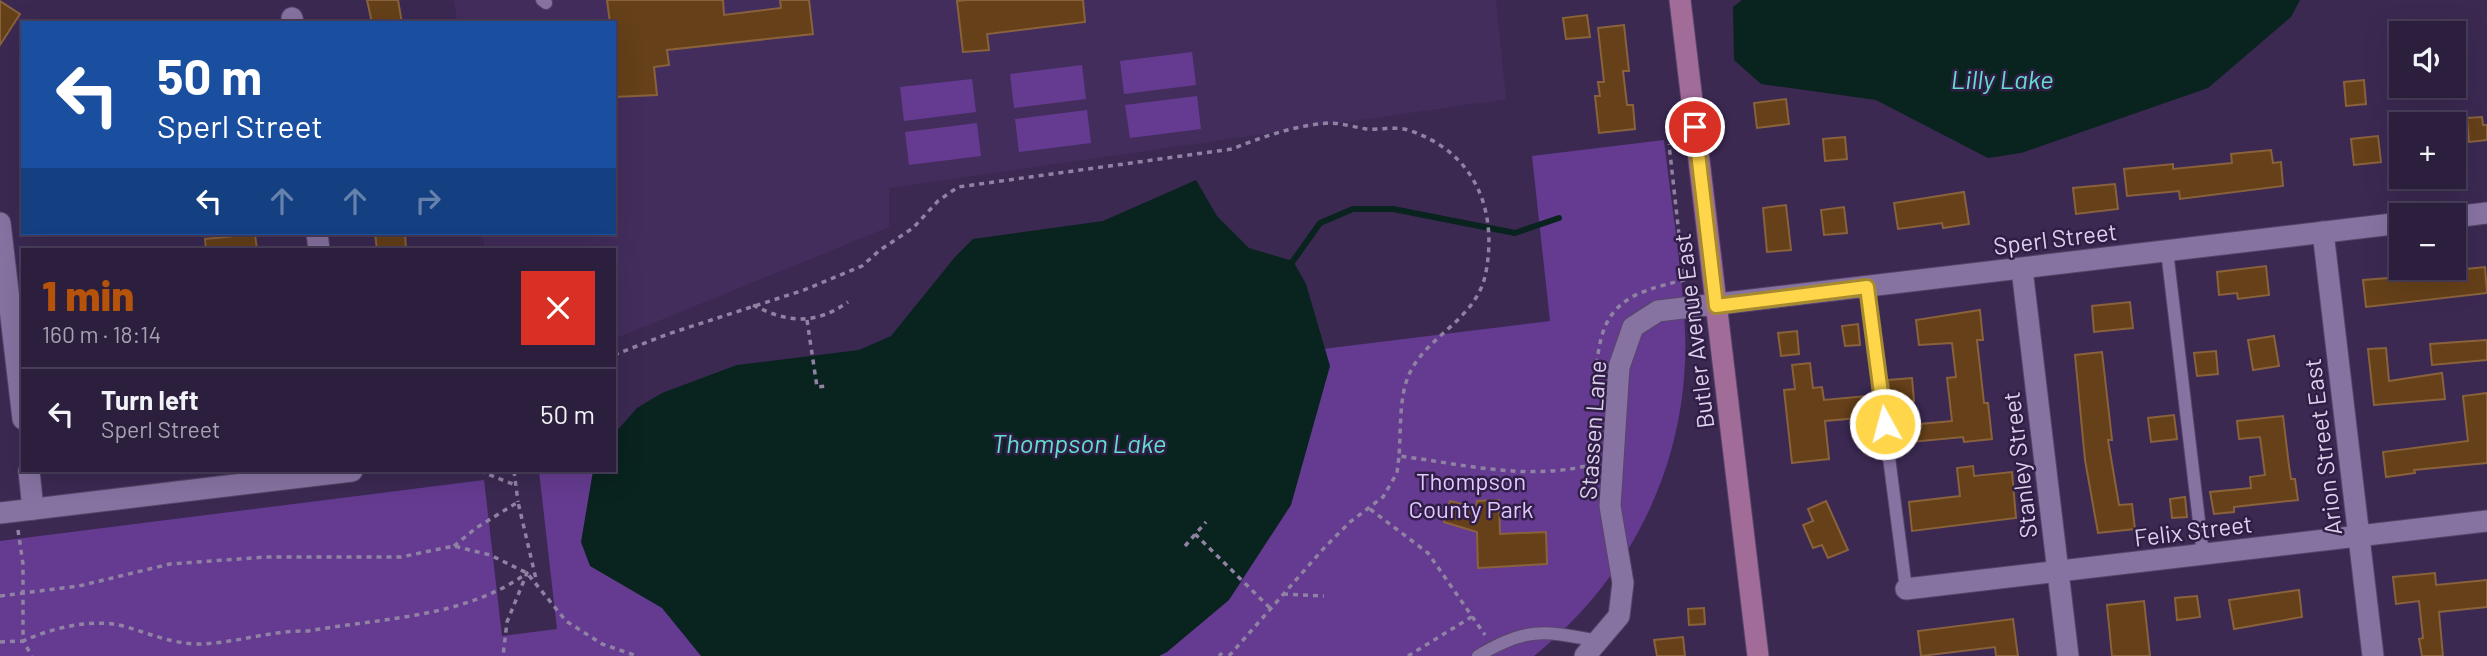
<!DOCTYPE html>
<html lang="en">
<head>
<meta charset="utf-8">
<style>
  :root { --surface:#2c1f3e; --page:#342745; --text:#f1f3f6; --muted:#a6a2b0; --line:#483d58; --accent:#b45309 }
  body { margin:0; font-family:Barlow,sans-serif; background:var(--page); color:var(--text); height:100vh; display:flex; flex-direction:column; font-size:26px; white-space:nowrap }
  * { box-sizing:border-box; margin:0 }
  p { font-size:23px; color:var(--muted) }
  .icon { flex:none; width:38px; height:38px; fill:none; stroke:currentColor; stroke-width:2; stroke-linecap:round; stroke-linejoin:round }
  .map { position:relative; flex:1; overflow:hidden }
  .sheet { position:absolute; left:21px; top:248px; width:595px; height:224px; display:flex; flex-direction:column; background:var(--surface); border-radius:0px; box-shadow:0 7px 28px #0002,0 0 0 2px var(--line) }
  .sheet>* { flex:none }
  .banner { position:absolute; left:21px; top:21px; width:595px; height:214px; border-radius:0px; box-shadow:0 7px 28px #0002,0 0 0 2px var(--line); background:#1a4fa0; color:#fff; overflow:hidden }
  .controls { position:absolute; left:2389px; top:21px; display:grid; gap:14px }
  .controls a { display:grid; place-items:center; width:77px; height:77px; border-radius:0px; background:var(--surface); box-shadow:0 7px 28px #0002,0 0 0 2px var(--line); font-size:35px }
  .pin { position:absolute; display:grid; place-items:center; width:60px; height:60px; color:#fff; margin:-30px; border:4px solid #fff; border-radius:50%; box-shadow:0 2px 7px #0007 }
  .me { position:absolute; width:77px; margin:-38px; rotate:353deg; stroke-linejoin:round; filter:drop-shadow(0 0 5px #0008) }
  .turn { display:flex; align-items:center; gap:24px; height:147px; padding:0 21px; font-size:32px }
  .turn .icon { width:91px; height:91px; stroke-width:2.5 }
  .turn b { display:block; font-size:49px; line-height:60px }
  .lanes { display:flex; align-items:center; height:66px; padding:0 21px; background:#0003; justify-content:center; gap:35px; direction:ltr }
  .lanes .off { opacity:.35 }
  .round { display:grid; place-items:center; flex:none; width:74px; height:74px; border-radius:0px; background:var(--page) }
  .head { display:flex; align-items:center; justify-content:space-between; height:119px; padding:0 21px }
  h1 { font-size:42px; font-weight:800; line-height:52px; color:var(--accent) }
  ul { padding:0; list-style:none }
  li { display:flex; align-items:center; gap:21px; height:91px; padding:0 21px; border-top:2px solid var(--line) }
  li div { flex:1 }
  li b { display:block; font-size:26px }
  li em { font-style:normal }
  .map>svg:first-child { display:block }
  .built { fill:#432d5d }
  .green { fill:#653b91 }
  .water { fill:#09231f }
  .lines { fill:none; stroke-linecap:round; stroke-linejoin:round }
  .stream { stroke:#09231f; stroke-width:6 }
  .building { fill:#654019; stroke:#89623c; stroke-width:2 }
  .lane-casing { stroke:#574569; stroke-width:14 }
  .street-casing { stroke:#574569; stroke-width:23 }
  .secondary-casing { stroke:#574569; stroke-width:23 }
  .path { stroke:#9082a3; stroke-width:3.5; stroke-dasharray:5 5; stroke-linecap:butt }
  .lane { stroke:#8773a2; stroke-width:12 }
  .street { stroke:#8773a2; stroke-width:21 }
  .secondary { stroke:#a26c99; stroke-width:21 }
  .route-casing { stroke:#a68a30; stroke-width:18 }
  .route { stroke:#ffd54a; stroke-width:12 }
  .labels { text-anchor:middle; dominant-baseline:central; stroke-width:5; stroke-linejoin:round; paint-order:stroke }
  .street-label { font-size:24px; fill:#dcd1eb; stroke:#311e47 }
  .park-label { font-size:24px; fill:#dfc9ff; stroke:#311e47 }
  .water-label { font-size:26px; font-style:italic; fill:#62dfcf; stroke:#311e47 }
</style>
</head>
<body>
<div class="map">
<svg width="2487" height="656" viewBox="0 0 2487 656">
  <rect width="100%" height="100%" fill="#3b2952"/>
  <path class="built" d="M454 0H1496L1506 99 889 188V227L614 339V250H485L482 233H614V23H457Z"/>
  <g class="green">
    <path d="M1192 52 1196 85 1124 94 1120 61Z"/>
    <path d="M1082 65 1086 99 1014 108 1010 74Z"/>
    <path d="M972 79 976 112 904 121 900 87Z"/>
    <path d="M1197 96 1201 129 1130 138 1125 105Z"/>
    <path d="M1087 110 1091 143 1019 152 1015 119Z"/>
    <path d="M977 123 981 156 909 165 905 132Z"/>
    <path d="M1664 140C1671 203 1682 267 1685 331 1690 459 1633 576 1534 656H0V541L484 480 502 636 557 629 539 471H614V436L1550 321 1532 156Z"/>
  </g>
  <g class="water">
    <path d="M1742 0H2300L2291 17 2208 88 2021 153 1988 158 1876 100 1761 84 1734 60 1733 7Z"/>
    <path d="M1196 180 1217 216 1249 248 1293 261 1306 284 1330 366 1291 505 1229 600 1167 652 1159 656H701L662 608 590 566 581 542 593 471H614V434L637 408 662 393 737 365 859 350 891 336 955 257 973 239 1103 221Z"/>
  </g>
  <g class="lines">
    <path class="stream" d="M1293 261 1320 223 1353 209H1393L1515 233 1559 218"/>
  </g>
  <g class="building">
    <path d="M367 0H398L402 23H372Z"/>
    <path d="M607 0H723L724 15 781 8 780 0H809L813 34 667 50 669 65 654 67 657 95 614 97V23H610Z"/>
    <path d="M967 0H1083L1085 22 987 34 989 50 963 52 957 1Z"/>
    <path d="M0 1 20 14 0 45Z"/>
    <path d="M1587 15 1590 37 1566 39 1563 18Z"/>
    <path d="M1624 25 1629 71H1623L1627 105H1633L1635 129 1599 133 1595 96H1600L1598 82H1604L1598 28Z"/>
    <path d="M2364 80 2366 104 2346 106 2344 82Z"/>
    <path d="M1786 99 1789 124 1757 128 1754 103Z"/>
    <path d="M2482 117 2483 125H2487V140L2469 142 2467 118Z"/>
    <path d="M2378 136 2381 162 2354 165 2351 139Z"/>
    <path d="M1845 137 1847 159 1825 161 1823 139Z"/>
    <path d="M2271 150 2273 163 2281 162 2283 186 2180 199 2179 191 2127 196 2124 169 2173 164V169L2232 163 2231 154Z"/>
    <path d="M2115 184 2118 209 2076 214 2073 188Z"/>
    <path d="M1964 192 1969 224 1943 228 1942 223 1898 229 1894 203Z"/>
    <path d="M1786 205 1791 250 1767 252 1763 208Z"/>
    <path d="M1844 207 1847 233 1824 235 1821 210Z"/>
    <path d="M375 233H405L406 250H377Z"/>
    <path d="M255 234 257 250H206L205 239Z"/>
    <path d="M2266 266 2269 295 2238 299 2237 293 2219 295 2217 272Z"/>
    <path d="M2485 267 2487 293 2366 307 2363 280 2466 272V269Z"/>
    <path d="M2130 302 2133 328 2094 332 2092 306Z"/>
    <path d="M1980 310 1983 340H1977L1984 403H1988L1992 439 1964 442 1963 437 1911 442 1909 425 1952 421 1947 378 1956 377 1952 343 1919 345 1916 320Z"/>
    <path d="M1858 324 1860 345 1845 346 1842 326Z"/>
    <path d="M1797 331 1799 354 1781 356 1778 333Z"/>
    <path d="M2274 336 2279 366 2253 370 2248 340Z"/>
    <path d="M2487 340V360L2432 365 2430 344Z"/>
    <path d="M2386 348 2389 381 2442 373 2445 399 2374 405 2368 349Z"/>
    <path d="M2216 351 2218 374 2197 376 2194 353Z"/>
    <path d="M2102 352 2112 440H2108L2119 505 2132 504 2135 529 2098 533 2085 460 2075 355Z"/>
    <path d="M1810 363 1813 388 1822 387 1824 400 1867 396 1870 417 1825 421 1829 459 1792 463 1784 390 1795 389 1792 365Z"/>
    <path d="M1912 378 1914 401 1891 403 1888 380Z"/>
    <path d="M2487 393V463L2414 470 2415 473 2386 477 2383 452 2468 441 2463 396Z"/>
    <path d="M2174 415 2177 439 2151 442 2148 418Z"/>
    <path d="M2283 416 2289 466 2291 479H2295L2298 500 2234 507V512L2214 514 2210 492 2251 488 2250 477 2265 475 2260 437 2239 439 2237 421Z"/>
    <path d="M1973 466 1974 476 2012 472 2016 518 1912 531 1909 502 1960 496 1957 468Z"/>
    <path d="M2185 497 2187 517 2172 518 2170 499Z"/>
    <path d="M1499 500 1500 534 1546 532 1547 564 1478 568 1477 532 1444 522 1450 501 1476 508 1477 501Z"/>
    <path d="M1826 501 1848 550 1828 558 1822 545 1813 548 1803 525 1813 521 1808 509Z"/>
    <path d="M2435 573 2436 585 2487 580V607L2439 612 2443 656H2422L2419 639 2423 638 2419 601 2396 604 2393 577Z"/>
    <path d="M2299 590 2302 617 2234 629 2229 600Z"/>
    <path d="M2197 596 2200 617 2177 620 2175 598Z"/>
    <path d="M2144 601 2150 656H2112L2107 605Z"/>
    <path d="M1704 608 1705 624 1689 625 1688 609Z"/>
    <path d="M2013 619 2018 656H1996L1995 647 1921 656 1918 631Z"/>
    <path d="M1683 637 1685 656H1657L1654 640Z"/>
  </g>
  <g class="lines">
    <g class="lane-casing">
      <g id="lane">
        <path d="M542 0 546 3"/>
        <path d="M2167 251 2203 555"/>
        <path d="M1867 287 1906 589"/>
        <path d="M1478 656C1527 626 1545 631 1599 641"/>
      </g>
    </g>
    <g class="street-casing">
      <g id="street">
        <path d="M292 18 293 23"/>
        <path d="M2454 217 2487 213"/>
        <path d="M0 223 23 419"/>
        <path d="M2323 232 2373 656"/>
        <path d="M317 233 319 250"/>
        <path d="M2022 269 2068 656"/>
        <path d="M29 471 33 509"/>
        <path d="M0 513 352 471"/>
        <path d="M1906 589 2487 521"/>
        <path d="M1585 656 1619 616 1623 583 1610 506 1619 367 1633 327 1658 311 2401 223"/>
      </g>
    </g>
    <g class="secondary-casing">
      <path id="secondary" d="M1680 0 1758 656"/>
    </g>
    <g class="path">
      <path d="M753 305C787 323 816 325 848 302"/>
      <path d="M807 320 817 387 826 386"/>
      <path d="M614 355 668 334 804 290 862 266 880 250 913 228 938 201 958 187 1232 149C1262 137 1296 125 1329 123 1341 123 1354 127 1366 129 1379 130 1395 126 1408 130 1473 151 1498 207 1486 272 1477 321 1424 336 1408 377 1399 399 1401 431 1399 456 1463 464 1526 481 1590 465L1593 424"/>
      <path d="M1597 364C1602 303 1629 293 1684 280L1669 144"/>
      <path d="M480 471 515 485"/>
      <path d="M514 471 518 502"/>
      <path d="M1370 509 1428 553 1485 635"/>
      <path d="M18 530 23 564V641C52 628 92 618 123 626 148 633 170 643 196 644 234 644 270 630 308 631 381 618 465 618 527 573L507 622 503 656"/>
      <path d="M1195 534 1270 608"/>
      <path d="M454 546 476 528 518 502 536 579"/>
      <path d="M1185 546 1206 522"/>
      <path d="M1283 594 1324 596"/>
      <path d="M0 596 79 586 170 564 266 557H401L454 546 490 555 527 573 566 621 602 644 637 656"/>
      <path d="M0 642 23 641 32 656"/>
      <path d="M1219 656 1222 653"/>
      <path d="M1229 656 1325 547 1350 522 1383 497 1397 473 1399 456"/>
      <path d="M1408 656 1473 616"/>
    </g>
    <use href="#lane" class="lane"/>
    <use href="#street" class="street"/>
    <use href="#secondary" class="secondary"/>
  </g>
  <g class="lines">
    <g class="route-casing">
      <path id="route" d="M1695 127 1716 306 1867 287 1885 424"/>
    </g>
    <use href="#route" class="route"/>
  </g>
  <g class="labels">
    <g class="street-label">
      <text transform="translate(2055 238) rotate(-7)">Sperl Street</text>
      <text transform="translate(1693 331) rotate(-97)">Butler Avenue East</text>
      <text transform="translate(1592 430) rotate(-86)">Stassen Lane</text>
      <text transform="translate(2322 447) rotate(-97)">Arion Street East</text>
      <text transform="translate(2019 465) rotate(-97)">Stanley Street</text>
      <text transform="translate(2193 530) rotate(-7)">Felix Street</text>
    </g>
    <g class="park-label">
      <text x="1471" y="480">Thompson<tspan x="1471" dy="28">County Park</tspan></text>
    </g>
    <g class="water-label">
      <text x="2002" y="78">Lilly Lake</text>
      <text x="1079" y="442">Thompson Lake</text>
    </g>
  </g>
</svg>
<div class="controls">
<a><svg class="icon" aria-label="sound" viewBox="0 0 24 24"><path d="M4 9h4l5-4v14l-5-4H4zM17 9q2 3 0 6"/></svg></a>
<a>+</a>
<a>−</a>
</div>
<div class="pin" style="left:1695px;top:127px;background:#d93025"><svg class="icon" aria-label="arrive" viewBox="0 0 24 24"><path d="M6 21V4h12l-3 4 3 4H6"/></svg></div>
<svg class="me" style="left:1885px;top:424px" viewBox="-20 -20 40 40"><circle r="17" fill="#ffd54a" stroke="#fff" stroke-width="3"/><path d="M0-11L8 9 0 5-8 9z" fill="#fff"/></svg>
<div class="banner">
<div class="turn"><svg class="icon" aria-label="left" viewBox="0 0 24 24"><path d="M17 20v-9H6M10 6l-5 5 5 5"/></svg><div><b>50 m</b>Sperl Street</div></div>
<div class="lanes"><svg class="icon" aria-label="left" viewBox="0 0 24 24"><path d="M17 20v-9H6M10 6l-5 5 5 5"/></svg><svg class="icon off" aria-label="ahead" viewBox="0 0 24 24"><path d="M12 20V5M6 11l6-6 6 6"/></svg><svg class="icon off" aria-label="ahead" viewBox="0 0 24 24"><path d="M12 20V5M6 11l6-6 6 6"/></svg><svg class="icon off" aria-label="right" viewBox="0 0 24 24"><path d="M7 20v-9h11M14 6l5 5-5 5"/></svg></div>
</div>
<section class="sheet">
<div class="head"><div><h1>1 min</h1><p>160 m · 18:14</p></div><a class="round" style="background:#d93025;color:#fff"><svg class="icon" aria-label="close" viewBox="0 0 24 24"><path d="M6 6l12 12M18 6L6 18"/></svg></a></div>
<ul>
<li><svg class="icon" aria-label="left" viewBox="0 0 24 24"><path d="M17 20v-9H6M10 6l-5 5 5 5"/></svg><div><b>Turn left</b><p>Sperl Street</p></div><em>50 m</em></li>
</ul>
</section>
</div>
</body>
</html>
